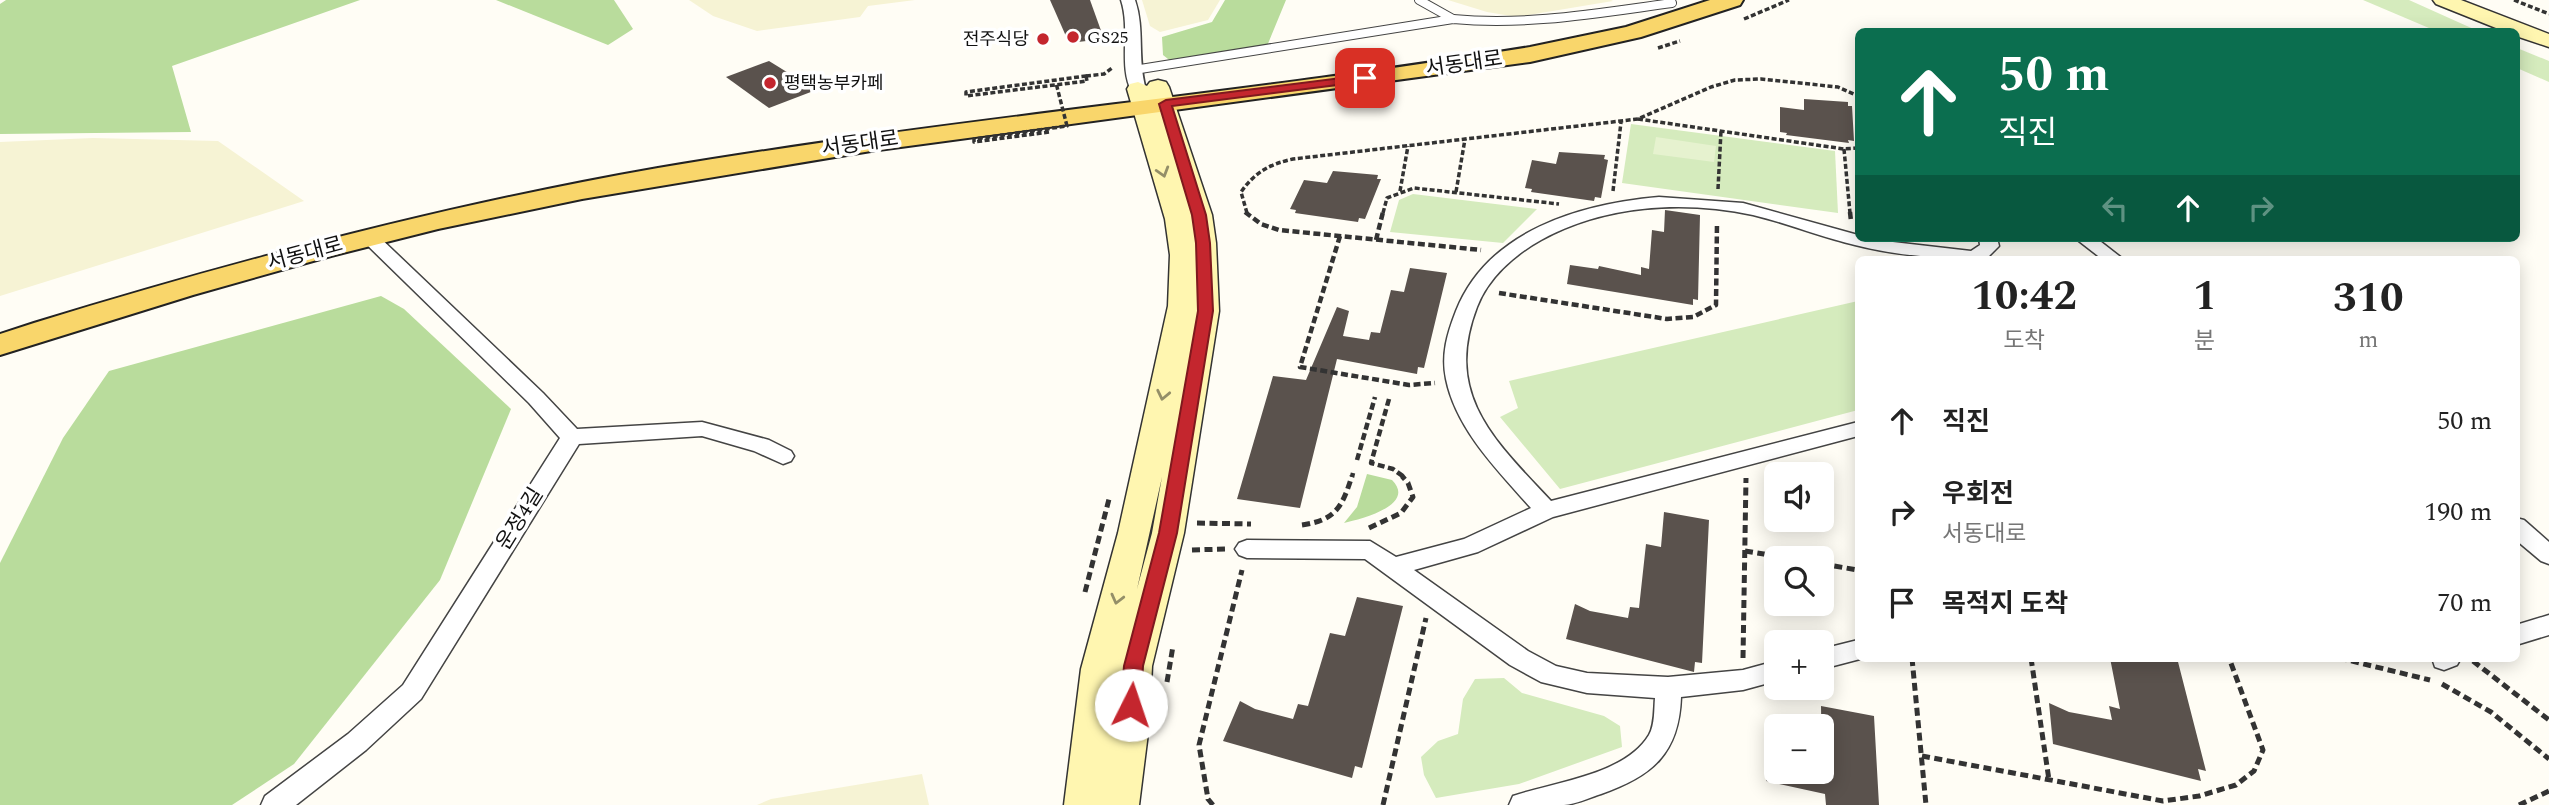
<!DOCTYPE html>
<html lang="ko">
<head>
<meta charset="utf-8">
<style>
  :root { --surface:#fff; --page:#f6f6f6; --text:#222; --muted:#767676 }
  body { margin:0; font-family:Spectral,"Noto Sans KR",serif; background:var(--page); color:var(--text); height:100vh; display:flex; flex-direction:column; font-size:26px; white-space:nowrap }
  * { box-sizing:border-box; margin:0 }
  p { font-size:23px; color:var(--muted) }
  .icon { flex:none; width:38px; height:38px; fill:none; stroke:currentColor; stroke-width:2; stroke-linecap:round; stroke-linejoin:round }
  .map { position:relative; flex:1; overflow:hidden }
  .sheet { position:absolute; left:1855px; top:256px; width:665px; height:406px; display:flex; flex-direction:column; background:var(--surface); border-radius:10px; box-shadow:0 4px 18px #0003 }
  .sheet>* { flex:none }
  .hud { position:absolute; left:1855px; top:28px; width:665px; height:214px; border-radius:10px; box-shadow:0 4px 18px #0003; background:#0b6e4f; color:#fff; overflow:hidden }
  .fabs { position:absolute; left:1764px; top:462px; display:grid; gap:14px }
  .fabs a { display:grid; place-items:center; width:70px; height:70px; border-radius:10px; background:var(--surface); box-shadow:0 4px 18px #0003; font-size:35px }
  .pin { position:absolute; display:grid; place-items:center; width:60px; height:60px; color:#fff; margin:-30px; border-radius:14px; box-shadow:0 4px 10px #0006 }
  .me { position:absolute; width:77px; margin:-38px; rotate:4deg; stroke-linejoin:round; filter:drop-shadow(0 0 5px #0008) }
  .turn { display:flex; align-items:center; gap:24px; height:147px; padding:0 28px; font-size:32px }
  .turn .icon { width:91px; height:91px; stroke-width:2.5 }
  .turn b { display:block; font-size:49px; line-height:60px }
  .lanes { display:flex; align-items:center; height:66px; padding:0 28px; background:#0003; justify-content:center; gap:35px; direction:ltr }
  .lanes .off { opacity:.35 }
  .eta { display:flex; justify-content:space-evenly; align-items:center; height:119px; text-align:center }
  .eta b { font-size:42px; font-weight:700; line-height:49px }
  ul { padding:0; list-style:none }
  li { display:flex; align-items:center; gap:21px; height:91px; padding:0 28px }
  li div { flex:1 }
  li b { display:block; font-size:26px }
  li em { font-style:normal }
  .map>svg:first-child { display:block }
  .farmland { fill:#f6f3d4 }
  .green { fill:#d5ebbd }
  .forest { fill:#b9dc9c }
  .pitch { fill:#e6f2cf }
  .building { fill:#5a524d }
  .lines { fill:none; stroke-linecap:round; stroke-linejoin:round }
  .lane-casing { stroke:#444; stroke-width:10 }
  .street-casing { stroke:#444; stroke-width:3 }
  .secondary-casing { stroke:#333; stroke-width:3 }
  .primary-casing { stroke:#222; stroke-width:4 }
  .path-far2 { stroke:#333; stroke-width:3.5; stroke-dasharray:5 2.5; stroke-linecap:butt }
  .path-far1 { stroke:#333; stroke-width:4.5; stroke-dasharray:7 3.5; stroke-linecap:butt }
  .path { stroke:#333; stroke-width:5; stroke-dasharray:8 4.5; stroke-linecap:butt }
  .lane { stroke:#fff; stroke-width:8 }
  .street { fill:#fff; fill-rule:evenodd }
  .secondary { fill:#fff6b0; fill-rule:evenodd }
  .primary { fill:#f9d66b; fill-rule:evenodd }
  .path-bridge { stroke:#333; stroke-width:3.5; stroke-dasharray:5 2.5; stroke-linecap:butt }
  .oneway { stroke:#948f68 }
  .route { fill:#c4262e; stroke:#7f191e; stroke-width:2 }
  .poi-dot { fill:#c4262e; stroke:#fff; stroke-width:2.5 }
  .labels { text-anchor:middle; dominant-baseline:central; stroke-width:7; stroke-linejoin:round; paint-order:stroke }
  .far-poi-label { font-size:18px; fill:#111; stroke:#fff; text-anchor:start }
  .street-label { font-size:21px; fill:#111; stroke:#fff }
</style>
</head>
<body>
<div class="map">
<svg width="2549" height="805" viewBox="0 0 2549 805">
  <rect width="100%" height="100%" fill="#fffdf5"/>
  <g class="farmland">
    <path d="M689 0H915L868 6 860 17 757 31 713 16Z"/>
    <path d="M1142 0H1220L1208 20 1160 32 1150 26Z"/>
    <path d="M1448 0H1611L1613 1 1517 17 1487 12Z"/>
    <path d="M93 138 218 141 304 201 0 296V142Z"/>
    <path d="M922 774 929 805H757L771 799Z"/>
  </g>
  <g class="green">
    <path d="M2363 0H2409L2478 31H2436Z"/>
    <path d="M2517 48 2549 61V82L2517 68Z"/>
    <path d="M1631 124 1835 151 1838 213 1622 183Z"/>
    <path d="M1413 194 1537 209 1503 243 1390 232 1399 200Z"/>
    <path d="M1858 301V410L1560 489 1500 417 1518 408 1509 381Z"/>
    <path d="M1504 678 1522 693 1604 716 1620 726 1622 747 1519 784 1436 798 1424 775 1421 757 1438 741 1458 734 1463 699 1475 679Z"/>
  </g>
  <g class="forest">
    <path d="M6 0H360L172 66 191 132 0 134V4Z"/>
    <path d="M496 0H614L633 29 608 45Z"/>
    <path d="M1225 0H1286L1267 46 1173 63 1163 55 1162 37 1212 22Z"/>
    <path d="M381 296 404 309 511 409 440 580 294 764 232 805H0V563L63 438 109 371Z"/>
    <path d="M1367 474 1392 480C1417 505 1361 519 1344 523L1357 507Z"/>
  </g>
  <path class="pitch" d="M1656 137 1716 146 1714 162 1653 154Z"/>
  <g class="building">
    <path d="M1050 0H1090L1104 39 1069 43Z"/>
    <path d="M769 61 816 90 769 108 726 77Z"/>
    <path d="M1804 99 1848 102V106H1852L1854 141 1848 140 1849 143 1786 135 1787 133 1780 132V107L1804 110Z"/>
    <path d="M1559 152 1605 155 1604 159 1608 160 1601 198 1595 197 1594 201 1531 192 1532 189 1525 188 1532 160 1556 164Z"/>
    <path d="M1333 171 1378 175 1377 179H1381L1365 219 1359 218 1358 222 1295 213 1296 210 1290 209 1304 180 1327 183Z"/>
    <path d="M1665 210 1700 215 1698 300 1693 299V305L1567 284 1570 265 1598 269 1599 266 1641 275V267L1649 269 1652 230 1664 232Z"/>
    <path d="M1410 268 1447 273 1424 368 1418 367 1417 374 1337 359 1300 508 1237 499 1273 376 1306 380 1337 307 1349 311 1343 336 1369 340 1371 332 1380 333 1391 290 1404 292Z"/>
    <path d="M1664 512 1709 520 1702 663 1695 662 1694 672 1566 639 1575 604 1590 611 1628 618 1630 607 1639 608 1646 544 1661 547Z"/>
    <path d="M1357 597 1403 606 1362 768 1355 766 1352 778 1223 741 1240 701 1255 709 1293 719 1298 704 1308 706 1330 633 1345 636Z"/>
    <path d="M2110 658H2177L2206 771 2198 769 2201 781 2053 744 2049 703 2069 712 2112 720 2109 706 2120 709Z"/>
    <path d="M1821 706 1874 716 1879 805H1826L1825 794 1766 781 1767 772H1822Z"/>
  </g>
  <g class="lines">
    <g class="lane-casing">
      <g id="lane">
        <path d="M1419 0 1453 19"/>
        <path d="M1134 70 1453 19C1527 26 1598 13 1672 3"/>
      </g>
    </g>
    <g class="street-casing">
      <g id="street">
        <path d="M1121 0H1135C1145 29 1137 59 1146 89L1138 94 1132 92C1118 67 1131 30 1121 0Z"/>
        <path d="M1659 197 1743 203 1858 235V238L1971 251 1980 245 1979 238H1997L1999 246 1986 259C1942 259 1898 256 1855 245 1820 237 1787 223 1753 215 1683 200 1604 205 1541 240 1514 255 1488 278 1477 307 1443 395 1495 441 1551 501L1858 422V436L1553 517 1478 552 1414 570 1528 651 1556 666 1587 673 1668 677 1743 670 1776 661V681L1743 690 1681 697C1679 754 1652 776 1601 794 1589 798 1576 804 1564 805 1546 805 1527 805 1509 805L1513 796C1554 782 1625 775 1649 735 1655 725 1654 709 1655 698L1587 693 1541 682 1510 665 1365 559 1247 558 1239 555 1235 549 1239 543 1247 540 1370 541 1396 557 1464 539 1531 508C1498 471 1456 429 1446 379 1441 355 1447 334 1456 311 1488 230 1581 204 1659 197Z"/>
        <path d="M369 232 375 233 543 393 577 429 702 422 769 440 791 451 794 456 791 461 783 464 754 451 702 436 579 444 421 699 366 750 296 805H261L265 796 348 734 403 685 560 438 529 403 363 241 360 237 363 233Z"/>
        <path d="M2075 238H2096L2123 259H2102Z"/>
        <path d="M2516 518 2524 520 2549 542V564L2541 561 2516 540Z"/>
        <path d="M2549 615V635L2516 645V625Z"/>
        <path d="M1858 640V658H1864L1822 669V649Z"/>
        <path d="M2432 658H2461L2457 665 2444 670 2435 667Z"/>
      </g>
    </g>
    <g class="secondary-casing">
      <g id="secondary">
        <path d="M2433 0H2461L2549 34V47L2516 36V32H2506L2436 4Z"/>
        <path d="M1158 80 1166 82 1169 87 1212 215 1216 243 1219 311 1184 533 1152 666 1149 725 1139 805H1064L1081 669 1118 533 1168 306 1170 255 1165 219 1127 89 1130 84 1138 82 1147 86 1150 82ZM1162 477 1152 533 1137 589Z"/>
      </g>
    </g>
    <g class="primary-casing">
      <path id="primary" d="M1710 0H1743L1740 5 1641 37 1530 62 871 151 582 199 438 229 331 256 193 295 0 355V334L34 323C239 260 446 205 658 168 948 119 1241 94 1530 47L1626 27Z"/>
    </g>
    <g class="path-far2">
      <path d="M2514 0 2549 14"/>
      <path d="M1744 19 1789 0"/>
      <path d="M1658 48 1680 41"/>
      <path d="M1086 76 1087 81 966 96V92Z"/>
      <path d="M1086 76 1104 74 1112 68"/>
      <path d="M1638 119 1844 149 1858 148"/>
      <path d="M1844 149 1850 213"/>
      <path d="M1718 189 1721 131"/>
      <path d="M1400 191 1408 146"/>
      <path d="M1613 191 1621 122"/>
      <path d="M1456 192 1465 139"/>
      <path d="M1247 213 1241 192C1255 172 1270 164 1293 159L1638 119 1711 87 1735 80 1761 79 1838 87 1858 96"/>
      <path d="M1383 213 1387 198 1414 188 1559 204"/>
    </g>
    <g class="path-far1">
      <path d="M1245 212 1261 224 1279 230 1481 250"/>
      <path d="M1850 212 1851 221"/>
      <path d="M1340 236 1300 367 1409 385 1435 383"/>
      <path d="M1376 240 1383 212"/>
      <path d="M1499 293 1667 319 1693 317 1716 305 1717 223"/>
      <path d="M1389 399 1371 463 1393 469 1404 477"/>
      <path d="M1357 460 1375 397"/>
      <path d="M1352 477 1353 473"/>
    </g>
    <g class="path">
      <path d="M1197 523 1251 524"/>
      <path d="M1302 525C1336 520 1342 507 1352 476"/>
      <path d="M1369 528 1401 513 1413 497 1408 483 1402 476"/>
      <path d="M1192 550 1225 549"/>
      <path d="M1745 551 1788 558"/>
      <path d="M1822 564 1858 570"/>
      <path d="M1085 592 1109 499"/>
      <path d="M1743 658 1746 478"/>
      <path d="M1912 658 1926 805"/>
      <path d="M2031 658 2049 780"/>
      <path d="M2339 658 2430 680"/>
      <path d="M2473 661 2549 720"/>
      <path d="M1167 682 1173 646"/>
      <path d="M2442 684 2491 712 2549 759"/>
      <path d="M1922 756 2163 801 2199 796 2236 785 2254 771 2263 750 2229 658"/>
      <path d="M1213 805 1208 799 1199 745 1242 570"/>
      <path d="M1383 805 1426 618"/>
      <path d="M2519 805 2549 791"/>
    </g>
    <use href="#lane" class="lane"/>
    <use href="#street" class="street"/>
    <use href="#secondary" class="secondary"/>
    <use href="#primary" class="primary"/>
    <path class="path-bridge" d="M1049 132 974 142V139L1067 126 1056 83"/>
  </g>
  <defs><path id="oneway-chevron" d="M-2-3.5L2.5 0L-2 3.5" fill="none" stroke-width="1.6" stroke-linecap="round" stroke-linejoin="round" transform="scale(1.75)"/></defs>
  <g class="oneway">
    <use href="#oneway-chevron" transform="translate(1163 172) rotate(73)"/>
    <use href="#oneway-chevron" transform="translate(1163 395) rotate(102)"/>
    <use href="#oneway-chevron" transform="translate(1117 599) rotate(104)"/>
  </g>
  <path class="route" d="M1365 75 1371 78 1369 81 1172 106 1206 215 1210 243 1213 311 1177 533 1143 666 1141 705 1138 711 1131 714 1124 711 1121 705 1124 666 1159 533 1198 311 1196 243 1192 215 1159 104 1166 100Z"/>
  <g class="poi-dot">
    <circle cx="1073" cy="37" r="7"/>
    <circle cx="1043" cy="39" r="7"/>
    <circle cx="770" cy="83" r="7"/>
  </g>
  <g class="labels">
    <g class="far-poi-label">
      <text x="1087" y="37">GS25</text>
      <text x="1029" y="39" text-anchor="end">전주식당</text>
      <text x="784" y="83">평택농부카페</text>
    </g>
    <g class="street-label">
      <text transform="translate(1464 64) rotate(-8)">서동대로</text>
      <text transform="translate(860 144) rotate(-8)">서동대로</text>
      <text transform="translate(305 254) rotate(-15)">서동대로</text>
      <text transform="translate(520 519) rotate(-58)">운정4길</text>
    </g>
  </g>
</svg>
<div class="fabs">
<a><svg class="icon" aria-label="sound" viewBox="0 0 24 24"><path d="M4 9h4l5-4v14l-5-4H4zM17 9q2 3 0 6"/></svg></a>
<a><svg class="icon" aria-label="search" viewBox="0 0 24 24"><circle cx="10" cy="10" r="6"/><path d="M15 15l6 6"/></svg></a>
<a>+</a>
<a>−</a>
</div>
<div class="pin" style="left:1365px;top:78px;background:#d93025"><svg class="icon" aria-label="arrive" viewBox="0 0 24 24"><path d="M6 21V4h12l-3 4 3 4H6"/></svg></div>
<svg class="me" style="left:1131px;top:705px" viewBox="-20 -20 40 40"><circle r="19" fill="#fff"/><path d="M0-13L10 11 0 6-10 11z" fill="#c4262e"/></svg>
<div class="hud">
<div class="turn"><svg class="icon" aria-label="ahead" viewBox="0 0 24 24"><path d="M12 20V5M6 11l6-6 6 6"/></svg><div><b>50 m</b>직진</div></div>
<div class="lanes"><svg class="icon off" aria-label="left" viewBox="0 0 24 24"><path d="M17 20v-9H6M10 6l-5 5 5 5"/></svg><svg class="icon" aria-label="ahead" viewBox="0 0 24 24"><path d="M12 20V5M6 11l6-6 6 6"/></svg><svg class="icon off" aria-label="right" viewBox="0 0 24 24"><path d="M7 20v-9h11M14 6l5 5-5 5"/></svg></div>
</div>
<section class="sheet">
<div class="eta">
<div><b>10:42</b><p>도착</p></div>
<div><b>1</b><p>분</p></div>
<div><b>310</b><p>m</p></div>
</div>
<ul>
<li><svg class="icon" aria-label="ahead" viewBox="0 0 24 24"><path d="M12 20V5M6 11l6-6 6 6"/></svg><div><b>직진</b></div><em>50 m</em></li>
<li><svg class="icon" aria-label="right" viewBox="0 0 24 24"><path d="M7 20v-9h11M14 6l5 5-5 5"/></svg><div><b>우회전</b><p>서동대로</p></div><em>190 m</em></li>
<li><svg class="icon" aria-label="arrive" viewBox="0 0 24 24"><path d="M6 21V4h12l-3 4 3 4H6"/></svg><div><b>목적지 도착</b></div><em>70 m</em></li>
</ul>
</section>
</div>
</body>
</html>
